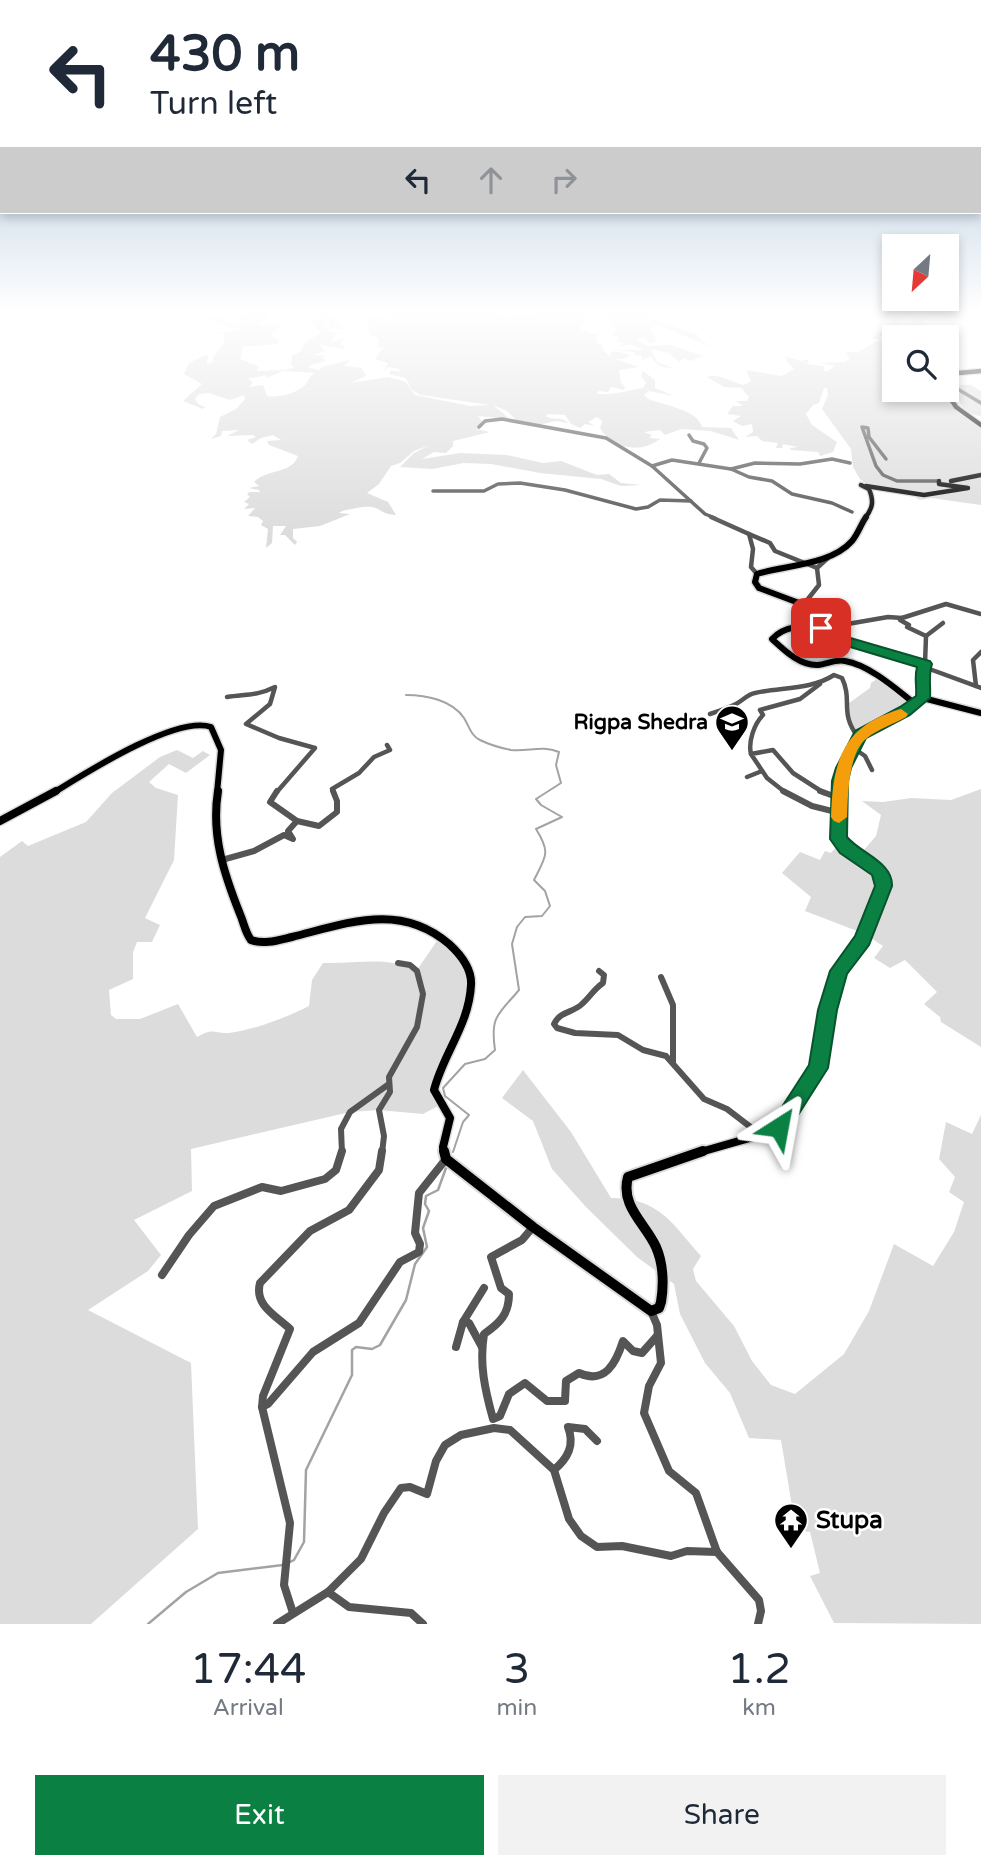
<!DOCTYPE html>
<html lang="en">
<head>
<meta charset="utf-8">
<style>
  :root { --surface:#fff; --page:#f2f2f3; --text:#1f2937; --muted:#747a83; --accent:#0b8043 }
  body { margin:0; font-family:"Varela Round",sans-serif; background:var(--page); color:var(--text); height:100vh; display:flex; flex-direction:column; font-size:26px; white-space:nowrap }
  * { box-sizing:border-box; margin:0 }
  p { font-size:23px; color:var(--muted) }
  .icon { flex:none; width:38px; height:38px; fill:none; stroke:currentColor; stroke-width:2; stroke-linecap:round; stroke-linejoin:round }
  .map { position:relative; height:1624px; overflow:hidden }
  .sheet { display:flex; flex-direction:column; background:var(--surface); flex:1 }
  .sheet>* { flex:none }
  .top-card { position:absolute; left:0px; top:0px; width:982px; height:214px; box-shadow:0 4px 10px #0003; background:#fff; color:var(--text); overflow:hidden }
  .needle { width:46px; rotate:206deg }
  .buttons { position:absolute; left:882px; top:234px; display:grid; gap:14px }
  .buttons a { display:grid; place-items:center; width:77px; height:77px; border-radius:0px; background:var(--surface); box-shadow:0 4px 10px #0003; font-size:35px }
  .pin { position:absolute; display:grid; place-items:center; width:60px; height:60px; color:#fff; margin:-30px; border-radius:14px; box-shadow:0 4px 10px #0006 }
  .me { position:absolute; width:77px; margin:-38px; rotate:34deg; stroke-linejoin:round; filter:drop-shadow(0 0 5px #0008) }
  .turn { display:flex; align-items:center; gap:24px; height:147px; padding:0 35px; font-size:32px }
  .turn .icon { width:91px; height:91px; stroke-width:2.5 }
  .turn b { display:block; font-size:49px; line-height:60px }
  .lanes { display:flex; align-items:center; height:66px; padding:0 35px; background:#0003; justify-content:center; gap:35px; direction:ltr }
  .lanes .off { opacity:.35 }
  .eta { display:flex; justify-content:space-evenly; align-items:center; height:119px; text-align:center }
  .eta b { font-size:42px; font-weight:600; line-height:49px }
  .cta { display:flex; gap:14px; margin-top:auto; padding:14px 35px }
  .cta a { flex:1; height:80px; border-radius:0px; background:var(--accent); color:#fff; font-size:28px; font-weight:600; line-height:80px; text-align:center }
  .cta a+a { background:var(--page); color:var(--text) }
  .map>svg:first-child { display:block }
  .green { fill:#dcdcdc; fill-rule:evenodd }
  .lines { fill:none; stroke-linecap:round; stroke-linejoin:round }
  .stream-far1 { stroke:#a3a3a3; stroke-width:2 }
  .stream { stroke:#a3a3a3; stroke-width:2.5 }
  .major-far3-casing { stroke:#dbdbdb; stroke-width:7 }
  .major-far2-casing { stroke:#dbdbdb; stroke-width:9 }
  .major-far1-casing { stroke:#dbdbdb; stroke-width:11 }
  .major-casing { stroke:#dbdbdb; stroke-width:14 }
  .minor-far3 { stroke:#555; stroke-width:3.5 }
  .minor-far2 { stroke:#555; stroke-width:4.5 }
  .minor-far1 { stroke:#555; stroke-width:6 }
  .minor { stroke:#555; stroke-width:8 }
  .major-far3 { stroke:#000; stroke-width:4.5 }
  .major-far2 { stroke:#000; stroke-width:6 }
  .major-far1 { stroke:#000; stroke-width:8 }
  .major { stroke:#000; stroke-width:10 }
  .route { fill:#0b8043; stroke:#07532c; stroke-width:2 }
  .slow { fill:#f59e0b }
  .labels { text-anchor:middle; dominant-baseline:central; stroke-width:5; stroke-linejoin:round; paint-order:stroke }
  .poi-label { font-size:21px; font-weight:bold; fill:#000; stroke:#fff; text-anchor:end }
  .near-poi-label { font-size:24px; font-weight:bold; fill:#000; stroke:#fff; text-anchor:start }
</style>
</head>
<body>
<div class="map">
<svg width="981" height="1624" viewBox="0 0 981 1624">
  <rect width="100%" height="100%" fill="#fff"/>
  <g class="green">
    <path d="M244 309 271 310 266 319 257 324 286 325 277 328 271 335 279 341 277 344 243 347 240 359 258 366 257 371 286 370 295 367 291 365 292 356C306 348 298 354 305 343L320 333 313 322 299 319 318 320V317L310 314 314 309 333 310 328 312 344 329 328 328 330 322 322 323 327 325 326 329 337 333 330 343 346 337 341 343 346 349 320 345 325 351 312 355 326 356 322 358 326 361 311 365 309 368 319 370 322 367 350 360 344 366 362 368 366 376 350 383 389 377 406 382 415 395 470 406 490 405 421 395 412 390 406 378 389 374 391 370 400 372 399 369 388 367 383 373 388 363 375 359 381 350 386 348 377 347 379 339 369 334V325L366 321 373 317 392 319 387 314 399 309H496L499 315 508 317 535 313 530 309H585L587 313 583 319 585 322 580 325V329L593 334 602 333 595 336 599 340 596 342 602 345 604 351 611 357 610 353 614 351 631 355 624 359H615L639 367 619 370 621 383 625 387 624 390 611 387 608 392 598 391 597 394C614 395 627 391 643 388L646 383 641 376 643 371 655 380V388L674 396 649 391 644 395 648 399C664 405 698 410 702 427L731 428 739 440 711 431 681 429 665 435 660 430 644 432 652 435 649 438 660 439C640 454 613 449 600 428L602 421 597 417 588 422 595 426 585 424 580 428 571 424 565 415 548 414 546 416C552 421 563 416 568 423L556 421 538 425 517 421 507 411 493 405 510 419 478 416 482 421 477 429 490 432 453 441V446L446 453 434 452 422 459 460 453 507 455 543 463 561 461 597 475 609 474 621 483 641 485 621 486 601 479 540 473 491 464 464 463 432 469 400 467 414 453 430 445 414 451 400 463 391 466 379 484 367 493 388 502 396 515C375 514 383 503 356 508 349 510 345 509 339 513L350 514 320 526 293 529V538L297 542 295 545 285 535H280L286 526H273L272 543 266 548 268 529 261 525 263 521 258 517 248 516 255 508 244 509 249 504 244 502 250 497 247 494 250 492H260L259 490 249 488 259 486 254 482C266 469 292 474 298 456L269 445 267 441 281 440 273 435 261 438 252 444 247 440 256 437 253 435 227 436 239 430 222 431 221 436 211 439 216 434 220 417 236 409 245 399 244 395 230 400 209 393 199 394 195 399 198 404 205 407 203 409 183 401 202 384 184 374 189 363 206 355H208L207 364 212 363 214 356 224 343 225 334H216L243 329 228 327 205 318 221 317 227 323 239 325 240 323 235 320 244 314ZM283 371 315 373C308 377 309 382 303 387 293 394 279 398 267 396L263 385 249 387 253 382 248 379 266 375V378Z"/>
    <path d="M596 309H689L713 318 687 310 669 312V319L649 314 653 319 698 335 702 341 712 347 662 327 653 326 649 330 657 339 655 342 649 343 645 337 636 340 649 346 671 345 703 356 691 361 684 358 679 362 669 353 651 349 657 362 672 368C662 368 656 365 651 356L642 360V356L635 355V352L615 350H643L629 344 618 347 624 343 617 341 618 337 612 334 618 330 610 325 614 323 610 321 615 318 602 314 587 321 598 312Z"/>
    <path d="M896 317H903L901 325 903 326 919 317 934 330 931 332V338H894V390H942L951 398 952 407 981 427V505L931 498 920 500 904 491 865 483 860 479 853 467 851 449 822 409 828 395 827 388H824L819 403 813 405 806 414 812 425 837 442 833 452 820 456 818 452 791 450 790 448 798 447 783 444 782 448H776L778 443 762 441 757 436 745 437 753 432 752 424 742 426 733 421 741 416 727 414 733 406H743L736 401H747L749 397 741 388 724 387 707 377C720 373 730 382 744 385L751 381 746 370 782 376 794 369 787 362 786 357 802 361 809 359 807 364 824 366V371H828L835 366 820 363 844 362 850 359 845 352H859L876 341 890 343 891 340 883 336H877L883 340 872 338 889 326Z"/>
    <path d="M949 377 960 385H971L981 391V416C958 414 962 397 947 386Z"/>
    <path d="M877 679 914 703 905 711 860 734 848 724 845 706 870 688 871 683Z"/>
    <path d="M177 750 193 758 203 751 210 755 186 773 169 764 149 782 156 788 178 795 174 860 145 918 160 925 152 942H137L133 952V979L109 990 111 1015 116 1019H140L178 1004 197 1037C216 1027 212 1034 229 1033 251 1031 290 1016 309 1006L312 980 323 963C359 964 382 956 417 970L441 935 471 976 454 1050 435 1085 442 1104 423 1114 379 1110 350 1112 191 1149 192 1191 134 1220 161 1255 148 1271 88 1310 191 1363 198 1529 91 1624H0V857L22 841 28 846 86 822 112 793 160 757Z"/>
    <path d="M981 789V1047L941 1022 940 1017 924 1004 937 992 905 960 890 968 874 958 883 946 865 934 805 911 811 897 782 873 800 852 820 860 825 851 831 853 840 843 859 856 876 836 881 815 862 801 883 802 911 798 951 800Z"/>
    <path d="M523 1070 571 1132 611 1198C660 1198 672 1224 701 1256L693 1269 696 1281 734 1326 752 1361 771 1385 795 1394 844 1354 869 1311 894 1244 933 1266 954 1232 964 1202 949 1192 955 1177 939 1159 946 1122 972 1134 981 1115V1624L834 1623 810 1576 820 1573 810 1532 796 1530 781 1440 749 1438 730 1393 705 1363 680 1314 674 1284 637 1257 586 1207 552 1169 533 1121 502 1098Z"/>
  </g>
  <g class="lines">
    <path class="stream-far1" d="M406 695C426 695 452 700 464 718 469 726 471 736 480 740 488 744 501 748 511 750 528 752 542 745 559 752L556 765 561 783 536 799 541 805 562 817 536 829C551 853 546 856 534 880L545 891 550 906 542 916 525 917 517 927 512 944 519 990C498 1015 490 1016 495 1050L485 1059 465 1064 443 1088 445 1096 469 1115 463 1122 453 1152"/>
    <g class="stream">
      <path d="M288 1563 294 1560 304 1542 306 1470 352 1375V1350L356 1347 372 1349 380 1345 406 1300 415 1264 427 1247 423 1228 429 1211 425 1204 426 1196 438 1190 446 1168"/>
      <path d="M148 1624 186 1592 218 1573 283 1565"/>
    </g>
    <g class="major-far3-casing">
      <g id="major-far3">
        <path d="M947 374 981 371"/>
        <path d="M945 390 956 407 981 425"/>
        <path d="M951 481 981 475"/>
        <path d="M861 485 869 489C874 501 873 508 865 518"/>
        <path d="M866 486 924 495 968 488 939 484V481"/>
      </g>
    </g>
    <g class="major-far2-casing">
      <g id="major-far2">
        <path d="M866 517C861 524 858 534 852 541 831 565 786 565 757 574L755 582 759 588 823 612 836 624 835 627C813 628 789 621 772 639 784 650 800 666 818 665 827 664 836 659 845 661 869 665 895 688 914 703"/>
        <path d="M53 793C84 774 176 715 211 727L221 750 217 793"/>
        <path d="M840 793V781L860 734 898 716 923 698 981 713"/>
      </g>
    </g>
    <g class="major-far1-casing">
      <g id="major-far1">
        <path d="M218 791C211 835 224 874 240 914 244 923 245 932 251 940 264 945 279 940 292 937 348 923 400 902 449 944 460 954 472 969 471 985 469 1025 443 1054 434 1090L450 1118 443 1147 444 1153"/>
        <path d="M0 821 56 791"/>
        <path d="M697 1153 774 1131 788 1117 817 1072 827 1010 839 971 863 940 884 882 878 871 838 839 840 791"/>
      </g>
    </g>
    <g class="major-casing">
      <path id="major" d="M444 1151 446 1159 533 1227 651 1311 659 1308 661 1302C664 1284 663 1263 656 1247 645 1223 620 1206 628 1177L703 1151"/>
    </g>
    <g class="minor-far3">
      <path d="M947 379 951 385 981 403"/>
      <path d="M479 427 485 421 502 419 606 438 652 466 705 514 715 518"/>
      <path d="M689 435 693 441 704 444 707 448 699 463"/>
      <path d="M886 459 869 437 868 428 862 427 876 466 883 475 897 481H939"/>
      <path d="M652 466 672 460 731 469 755 463 800 464 832 459 850 463"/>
      <path d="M731 469 749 477 772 481 792 494 832 503 852 512"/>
      <path d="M433 491H484L498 484 520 483 565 490 636 509 648 507 660 500 691 501"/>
    </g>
    <g class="minor-far2">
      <path d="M711 517 749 534 753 549 751 567 757 574"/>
      <path d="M749 534 770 543 775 551 817 568"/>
      <path d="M804 604 819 585 817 568 829 557"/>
      <path d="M902 618 900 620 909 625 907 627 926 636 925 664"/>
      <path d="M836 626 888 617 902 618 946 604 981 614"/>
      <path d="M821 628 842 640 925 664 923 698"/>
      <path d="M926 636 943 623"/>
      <path d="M924 667 981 688"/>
      <path d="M976 686 973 660 981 652"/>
      <path d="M227 697C246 694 257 696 275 687L270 704 246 724 279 738 315 748 276 793"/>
      <path d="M710 714C719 711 728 708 736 704 742 701 748 694 755 693 781 687 811 690 834 675L842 678C853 701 839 712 858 737"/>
      <path d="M852 747 865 756 872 770"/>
      <path d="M751 754C748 742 754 724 763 715L760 710 800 699 820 684"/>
      <path d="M747 777 762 771"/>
      <path d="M334 793 332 789 359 773 374 757 390 750 387 745"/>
      <path d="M786 793 767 778 751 754 773 750 793 773 824 793"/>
    </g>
    <g class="minor-far1">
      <path d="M277 791 270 802 297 821"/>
      <path d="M783 791 812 806 840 813"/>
      <path d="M820 791 839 798"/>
      <path d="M222 860 254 851 284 835 293 839 288 831 297 821 319 826 337 812V801L333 791"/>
      <path d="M599 971 604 975 603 983C594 989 590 997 582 1004 573 1013 560 1011 554 1024L557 1028 575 1033 618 1035 643 1050 666 1056 704 1099 727 1109 761 1135"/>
      <path d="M661 977 673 1005V1062"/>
      <path d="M342 1153 341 1129 350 1112 389 1084"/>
      <path d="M382 1153 384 1136 379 1110 390 1092 389 1077 417 1027 423 994 417 971 410 965 398 963"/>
    </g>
    <g class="minor">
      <path d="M533 1227 522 1240 491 1257 501 1288 509 1294C509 1314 500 1323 484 1334 479 1364 485 1390 493 1419L500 1416 509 1394 525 1383 547 1401H565L566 1381 579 1373C605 1385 616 1363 623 1341L633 1351 642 1353 657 1336"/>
      <path d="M162 1275 189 1235 214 1206 262 1187 281 1191 325 1179 336 1170 342 1151"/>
      <path d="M651 1311 657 1325 661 1363 649 1386 644 1413 669 1471 696 1493 717 1552 759 1600 761 1611 758 1624"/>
      <path d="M463 1322 484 1288"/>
      <path d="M456 1347 463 1322 469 1323 482 1347"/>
      <path d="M262 1407 268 1404 313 1352 359 1323 400 1262 419 1252 420 1244 415 1233 419 1193 446 1159"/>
      <path d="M554 1470C568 1458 575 1445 568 1427L585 1429 597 1441"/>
      <path d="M293 1613 284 1585 290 1523 262 1407 263 1396 290 1329C275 1315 254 1305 260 1283L310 1231 349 1210 379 1170 382 1151"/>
      <path d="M277 1624 328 1592"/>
      <path d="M423 1624 411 1613 349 1607 328 1592 361 1559 384 1513 401 1488 410 1487 427 1494 436 1461 445 1445 461 1435 494 1428 510 1430 554 1470 569 1519 581 1536 597 1547 622 1546 671 1556 687 1551 717 1552"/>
    </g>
    <use href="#major-far3" class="major-far3"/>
    <use href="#major-far2" class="major-far2"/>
    <use href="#major-far1" class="major-far1"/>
    <use href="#major" class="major"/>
  </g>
  <linearGradient id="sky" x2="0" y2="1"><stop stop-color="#8cadcc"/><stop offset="0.58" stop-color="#fff"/><stop offset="1" stop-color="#fff" stop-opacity="0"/></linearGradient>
  <rect width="981" height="536" fill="url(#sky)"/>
  <path class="route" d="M821 623 847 637 930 661 932 664C928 677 931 685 930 698L910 715 866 738 851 768 848 781 847 837C860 853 893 862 892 886L869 945 847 974 837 1010 828 1068 786 1134 779 1136 772 1134 769 1127 809 1065 818 1010 830 971 855 936 875 886 872 875 840 853 830 839 832 781 836 768 855 731 900 707 916 696C917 685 914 678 917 667L837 643 816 631V625Z"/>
  <path class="slow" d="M901 709 908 714 906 717C894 724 878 729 867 738 848 752 848 796 847 817L839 823 834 821 831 817C833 761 842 726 901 709Z"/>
  <defs>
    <g id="university-pin" transform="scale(1.75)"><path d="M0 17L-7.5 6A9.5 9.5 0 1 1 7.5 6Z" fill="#000" stroke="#fff"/><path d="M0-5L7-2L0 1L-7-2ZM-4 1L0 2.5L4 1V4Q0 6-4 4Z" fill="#fff"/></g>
    <g id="temple-pin" transform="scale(1.75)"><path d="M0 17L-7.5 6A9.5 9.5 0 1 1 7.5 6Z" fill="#000" stroke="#fff"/><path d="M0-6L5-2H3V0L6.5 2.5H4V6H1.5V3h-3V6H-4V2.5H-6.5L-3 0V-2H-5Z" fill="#fff"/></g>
  </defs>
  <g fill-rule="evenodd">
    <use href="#university-pin" x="732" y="722"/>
    <use href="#temple-pin" x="791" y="1520"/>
  </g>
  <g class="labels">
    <g class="poi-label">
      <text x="708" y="722">Rigpa Shedra</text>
    </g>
    <g class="near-poi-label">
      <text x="816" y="1520">Stupa</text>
    </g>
  </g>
</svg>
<div class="buttons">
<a><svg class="needle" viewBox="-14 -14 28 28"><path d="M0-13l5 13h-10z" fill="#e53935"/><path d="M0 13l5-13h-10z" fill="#747a83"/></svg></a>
<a><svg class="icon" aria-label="search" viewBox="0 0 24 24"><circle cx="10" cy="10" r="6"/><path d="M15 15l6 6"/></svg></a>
</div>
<div class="pin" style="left:821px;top:628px;background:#d93025"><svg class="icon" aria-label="arrive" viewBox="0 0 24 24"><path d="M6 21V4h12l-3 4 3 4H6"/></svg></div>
<svg class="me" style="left:779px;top:1127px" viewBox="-20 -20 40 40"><path d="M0-17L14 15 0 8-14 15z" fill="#0b8043" stroke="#fff" stroke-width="4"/></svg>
<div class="top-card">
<div class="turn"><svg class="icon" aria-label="left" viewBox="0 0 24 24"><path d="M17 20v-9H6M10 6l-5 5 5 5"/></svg><div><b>430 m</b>Turn left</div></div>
<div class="lanes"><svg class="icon" aria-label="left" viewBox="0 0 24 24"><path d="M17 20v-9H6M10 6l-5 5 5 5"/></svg><svg class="icon off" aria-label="ahead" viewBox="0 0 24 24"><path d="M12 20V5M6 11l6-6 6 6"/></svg><svg class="icon off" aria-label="right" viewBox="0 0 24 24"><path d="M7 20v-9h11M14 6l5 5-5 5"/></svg></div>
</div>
</div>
<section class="sheet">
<div class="eta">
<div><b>17:44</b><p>Arrival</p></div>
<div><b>3</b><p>min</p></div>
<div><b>1.2</b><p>km</p></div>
</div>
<div class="cta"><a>Exit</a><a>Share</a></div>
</section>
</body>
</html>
